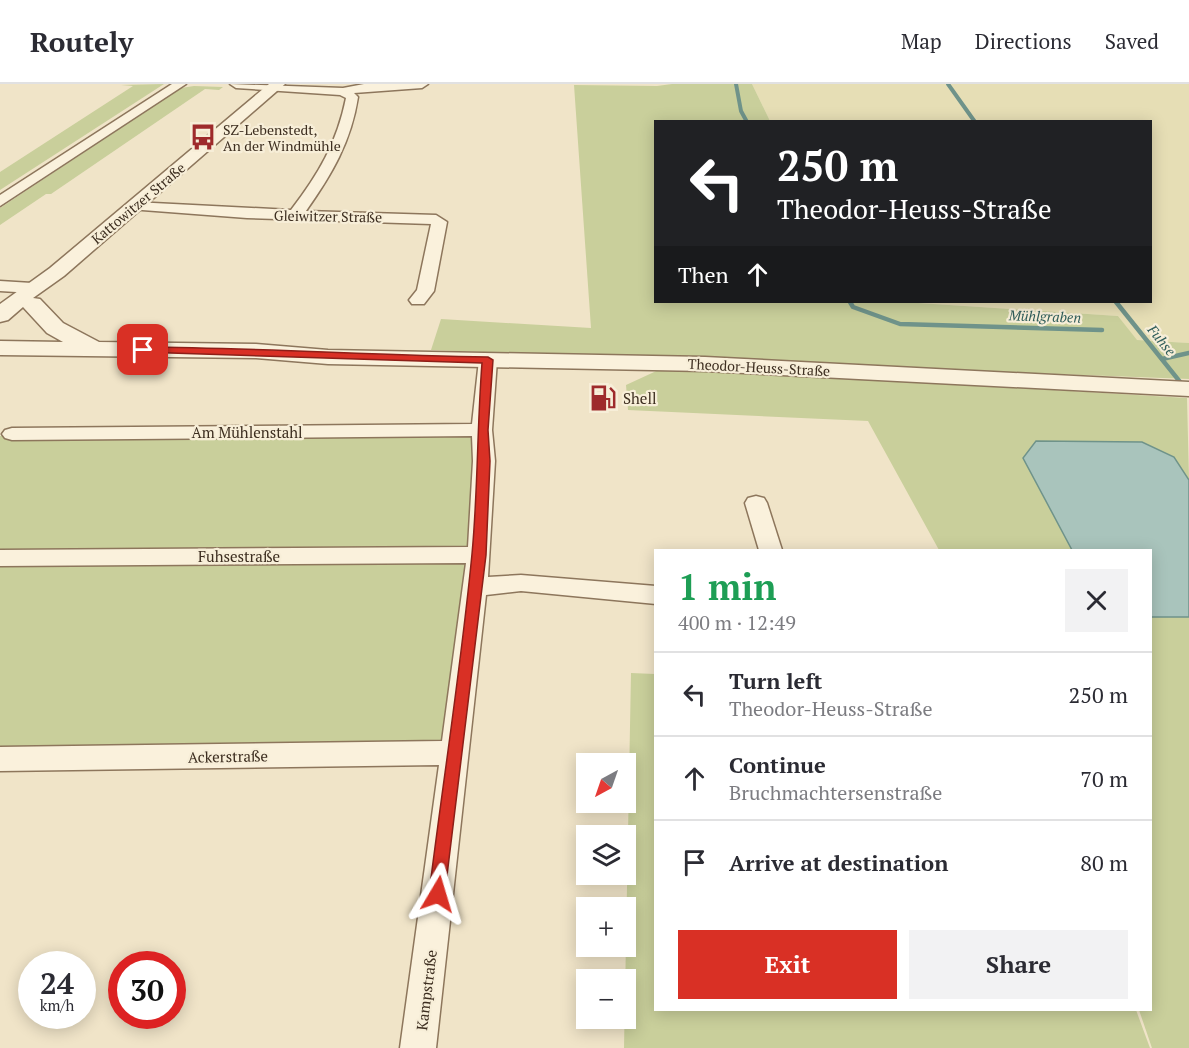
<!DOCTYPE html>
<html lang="en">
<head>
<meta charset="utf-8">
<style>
  :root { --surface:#fff; --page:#f2f2f3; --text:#2b2b33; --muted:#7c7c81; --line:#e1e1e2; --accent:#d93025 }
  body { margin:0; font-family:"PT Serif",serif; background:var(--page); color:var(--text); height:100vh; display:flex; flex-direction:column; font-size:22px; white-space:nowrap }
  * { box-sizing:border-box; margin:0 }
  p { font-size:20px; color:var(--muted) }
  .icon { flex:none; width:33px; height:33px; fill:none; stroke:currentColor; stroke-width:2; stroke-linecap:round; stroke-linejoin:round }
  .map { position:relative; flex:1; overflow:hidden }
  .sheet { position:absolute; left:654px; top:465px; width:498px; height:462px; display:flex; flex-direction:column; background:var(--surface); border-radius:0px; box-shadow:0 3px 15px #0003 }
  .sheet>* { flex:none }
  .hud { position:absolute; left:654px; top:36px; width:498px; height:183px; border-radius:0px; box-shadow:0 3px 15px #0003; background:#202124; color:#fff; overflow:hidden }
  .needle { width:39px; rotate:220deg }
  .buttons { position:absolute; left:576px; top:669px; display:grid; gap:12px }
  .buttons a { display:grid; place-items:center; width:60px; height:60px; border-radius:0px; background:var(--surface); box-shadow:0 3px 15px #0003; font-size:30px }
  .speed { position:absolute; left:18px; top:867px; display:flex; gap:12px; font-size:30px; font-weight:700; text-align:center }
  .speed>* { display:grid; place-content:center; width:78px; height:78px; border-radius:50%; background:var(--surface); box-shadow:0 3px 15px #0003; line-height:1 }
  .speed small { font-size:15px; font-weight:400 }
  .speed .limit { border:9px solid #d22; background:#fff; color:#111 }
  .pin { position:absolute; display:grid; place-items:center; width:51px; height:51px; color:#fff; margin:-26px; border-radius:12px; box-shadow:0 3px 9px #0006 }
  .me { position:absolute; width:66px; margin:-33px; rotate:7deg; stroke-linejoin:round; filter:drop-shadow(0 0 4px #0008) }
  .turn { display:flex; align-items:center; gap:21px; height:126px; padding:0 24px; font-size:27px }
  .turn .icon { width:78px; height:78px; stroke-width:2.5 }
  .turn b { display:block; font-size:42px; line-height:51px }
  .then { display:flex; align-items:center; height:57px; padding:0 24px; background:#0003; gap:12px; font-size:22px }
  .round { display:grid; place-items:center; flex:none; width:63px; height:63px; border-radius:0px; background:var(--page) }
  .headline { display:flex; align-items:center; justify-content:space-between; height:102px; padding:0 24px }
  h1 { font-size:36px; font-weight:800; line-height:45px; color:#1e9e55 }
  .action { display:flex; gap:12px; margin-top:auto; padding:12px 24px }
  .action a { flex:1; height:69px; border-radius:0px; background:var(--accent); color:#fff; font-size:24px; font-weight:800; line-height:69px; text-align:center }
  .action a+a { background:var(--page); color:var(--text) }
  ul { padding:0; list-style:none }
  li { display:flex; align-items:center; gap:18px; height:84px; padding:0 24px; border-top:2px solid var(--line) }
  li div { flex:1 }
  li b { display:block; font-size:22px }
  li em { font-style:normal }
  header { display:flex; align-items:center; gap:36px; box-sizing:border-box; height:84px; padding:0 30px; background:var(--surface); border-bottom:2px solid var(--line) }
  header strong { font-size:28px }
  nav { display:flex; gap:33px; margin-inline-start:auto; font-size:21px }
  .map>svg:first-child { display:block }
  .farmland { fill:#e6deb5 }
  .green { fill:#c9cf9b }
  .water { fill:#a9c4bc; stroke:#6f938a; stroke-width:1.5 }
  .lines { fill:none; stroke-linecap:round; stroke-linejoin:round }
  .stream-far1 { stroke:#6f938a; stroke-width:4 }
  .stream { stroke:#6f938a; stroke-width:4.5 }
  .minor-casing { stroke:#8d765c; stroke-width:3 }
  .tertiary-casing { stroke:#8d765c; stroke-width:3 }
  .minor { fill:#faf1dc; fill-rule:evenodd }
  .tertiary { fill:#faf1dc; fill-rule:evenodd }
  .route { fill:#d93025; stroke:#8d1f18; stroke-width:1.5 }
  .labels { text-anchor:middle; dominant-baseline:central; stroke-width:4.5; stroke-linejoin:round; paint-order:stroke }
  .far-poi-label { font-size:14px; fill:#3d2e20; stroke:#f7eed8; text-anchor:start }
  .far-street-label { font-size:14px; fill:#3d2e20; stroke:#f7eed8 }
  .far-water-label { font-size:14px; font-style:italic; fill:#2f5d5a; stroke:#f7eed8 }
  .poi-label { font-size:15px; fill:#3d2e20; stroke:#f7eed8; text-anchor:start }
  .street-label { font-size:15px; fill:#3d2e20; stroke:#f7eed8 }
</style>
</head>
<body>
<header>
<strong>Routely</strong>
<nav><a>Map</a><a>Directions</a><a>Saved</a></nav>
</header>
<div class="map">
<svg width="1189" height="964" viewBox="0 0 1189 964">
  <rect width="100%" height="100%" fill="#f0e4c8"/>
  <path class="farmland" d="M752 0H1189V259L1136 256 1118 232 903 218H1150V38L770 37Z"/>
  <g class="green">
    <path d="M164 0 0 106V88L133 2 121 1Z"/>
    <path d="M672 0H752L770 37 656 38V218H903L1118 232 1137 256 1189 259V295L431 266 441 235 591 244 574 1 657 2Z"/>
    <path d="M194 2 223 3 219 6 205 5 51 110H46L0 141V124L181 4Z"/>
    <path d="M665 283 1187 314 1189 396 1174 373 1023 374 1072 466H939L868 337 628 326 626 301Z"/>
    <path d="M482 346 455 669 0 675V352Z"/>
    <path d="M1151 533H1189V964H1152L1139 926H1150Z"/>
    <path d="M631 589 655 590 656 926H1136L1150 964H624Z"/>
  </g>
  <path class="water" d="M1036 357 1142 358 1174 373 1189 396V533H1151L1150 466H1072L1023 374Z"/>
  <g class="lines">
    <g class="stream-far1">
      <path d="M736 0 741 27 747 38"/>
      <path d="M948 0 975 38"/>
    </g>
    <g class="stream">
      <path d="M850 218 853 223 900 240 1102 246"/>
      <path d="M1116 218 1189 309"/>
      <path d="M1162 275 1189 269"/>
    </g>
    <g class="minor-casing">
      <g id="minor">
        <path d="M172 0H186L0 122V111Z"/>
        <path d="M230 0 343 4 364 0H428L422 4 354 9 358 13C351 58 332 90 306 127L436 131 447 138 434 207 424 220H412L409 216 417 206 431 140 247 134 129 125 127 122 134 118 291 126C318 91 337 59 346 14L340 11 236 4Z"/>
        <path d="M0 197 32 199 41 204 32 209 0 207Z"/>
        <path d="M488 270 497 276 492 346 495 377 488 493 521 491 656 502V520L521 507 486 511 436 964H400L439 681 0 687V663L442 657 466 479 0 482V466L468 463 473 377 472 352 12 356 5 354 2 350 5 346 12 344 472 340 479 276Z"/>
        <path d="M756 412 764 414 767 419 782 466H759L745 419 748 414Z"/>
      </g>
    </g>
    <g class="tertiary-casing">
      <path id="tertiary" d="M269 0H285L64 192 33 214 40 215 63 239 99 258 256 260 328 266 705 273 1189 298V312L705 287 328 280 256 274 0 271V257L63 258 47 249 23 223 8 236 0 238V220L50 184Z"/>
    </g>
    <use href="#minor" class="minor"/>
    <use href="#tertiary" class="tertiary"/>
  </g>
  <path class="route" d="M143 263C258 264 373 271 488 273L493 276 488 346 490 377 486 471 444 816 438 819 431 816 429 810C443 697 461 584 472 470 478 407 477 343 482 279L140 268V264Z"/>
  <defs>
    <g id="bus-bare" transform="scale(2.07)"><path d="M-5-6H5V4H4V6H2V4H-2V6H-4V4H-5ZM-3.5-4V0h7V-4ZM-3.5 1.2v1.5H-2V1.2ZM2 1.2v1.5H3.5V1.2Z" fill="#9e2a2b" stroke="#f7eed8" stroke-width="2.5" paint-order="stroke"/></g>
    <g id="fuel-bare" transform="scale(2.07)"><path d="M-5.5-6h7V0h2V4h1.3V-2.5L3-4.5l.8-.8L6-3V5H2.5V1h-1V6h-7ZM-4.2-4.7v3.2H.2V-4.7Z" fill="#9e2a2b" stroke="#f7eed8" stroke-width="2.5" paint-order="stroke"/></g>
  </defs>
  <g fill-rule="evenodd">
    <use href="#bus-bare" x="203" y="53"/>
    <use href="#fuel-bare" x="603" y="314"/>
  </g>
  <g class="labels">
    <g class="far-poi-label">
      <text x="223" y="45">SZ-Lebenstedt,<tspan x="223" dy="16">An der Windmühle</tspan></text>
    </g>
    <g class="far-street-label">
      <text transform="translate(138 119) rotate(-40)">Kattowitzer Straße</text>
      <text transform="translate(328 132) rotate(1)">Gleiwitzer Straße</text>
      <text transform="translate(759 283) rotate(3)">Theodor-Heuss-Straße</text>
    </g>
    <g class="far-water-label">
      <text transform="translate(1045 232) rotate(2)">Mühlgraben</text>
      <text transform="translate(1162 256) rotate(51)">Fuhse</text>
    </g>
    <g class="poi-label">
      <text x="623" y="314">Shell</text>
    </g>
    <g class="street-label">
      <text x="247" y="348">Am Mühlenstahl</text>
      <text x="239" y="472">Fuhsestraße</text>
      <text transform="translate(228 672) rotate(-1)">Ackerstraße</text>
      <text transform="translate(426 906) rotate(-83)">Kampstraße</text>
    </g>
  </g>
</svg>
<div class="buttons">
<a><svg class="needle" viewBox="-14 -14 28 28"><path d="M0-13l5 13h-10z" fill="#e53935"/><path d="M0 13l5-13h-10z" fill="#7c7c81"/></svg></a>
<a><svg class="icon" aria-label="layers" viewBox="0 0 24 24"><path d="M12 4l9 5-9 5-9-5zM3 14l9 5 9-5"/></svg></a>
<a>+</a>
<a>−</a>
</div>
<div class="speed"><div>24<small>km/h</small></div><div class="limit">30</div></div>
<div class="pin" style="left:143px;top:266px;background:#d93025"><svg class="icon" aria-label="arrive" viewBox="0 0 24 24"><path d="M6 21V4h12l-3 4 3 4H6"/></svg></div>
<svg class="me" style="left:438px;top:810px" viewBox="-20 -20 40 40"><path d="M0-17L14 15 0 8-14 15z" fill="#d93025" stroke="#fff" stroke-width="4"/></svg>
<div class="hud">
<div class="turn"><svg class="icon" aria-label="left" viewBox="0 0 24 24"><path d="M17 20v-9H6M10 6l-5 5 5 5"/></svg><div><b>250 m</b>Theodor-Heuss-Straße</div></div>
<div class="then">Then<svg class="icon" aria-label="ahead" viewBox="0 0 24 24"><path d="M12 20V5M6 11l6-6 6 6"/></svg></div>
</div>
<section class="sheet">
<div class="headline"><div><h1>1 min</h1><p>400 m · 12:49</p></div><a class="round"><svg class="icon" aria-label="close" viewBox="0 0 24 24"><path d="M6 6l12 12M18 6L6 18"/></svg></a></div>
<ul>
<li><svg class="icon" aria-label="left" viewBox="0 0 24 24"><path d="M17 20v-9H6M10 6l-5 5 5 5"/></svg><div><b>Turn left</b><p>Theodor-Heuss-Straße</p></div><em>250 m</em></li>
<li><svg class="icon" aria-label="ahead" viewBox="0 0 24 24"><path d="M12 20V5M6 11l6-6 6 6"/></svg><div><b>Continue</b><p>Bruchmachtersenstraße</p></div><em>70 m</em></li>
<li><svg class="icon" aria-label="arrive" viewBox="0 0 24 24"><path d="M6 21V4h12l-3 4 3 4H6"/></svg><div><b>Arrive at destination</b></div><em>80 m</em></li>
</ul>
<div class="action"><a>Exit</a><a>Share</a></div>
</section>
</div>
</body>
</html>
